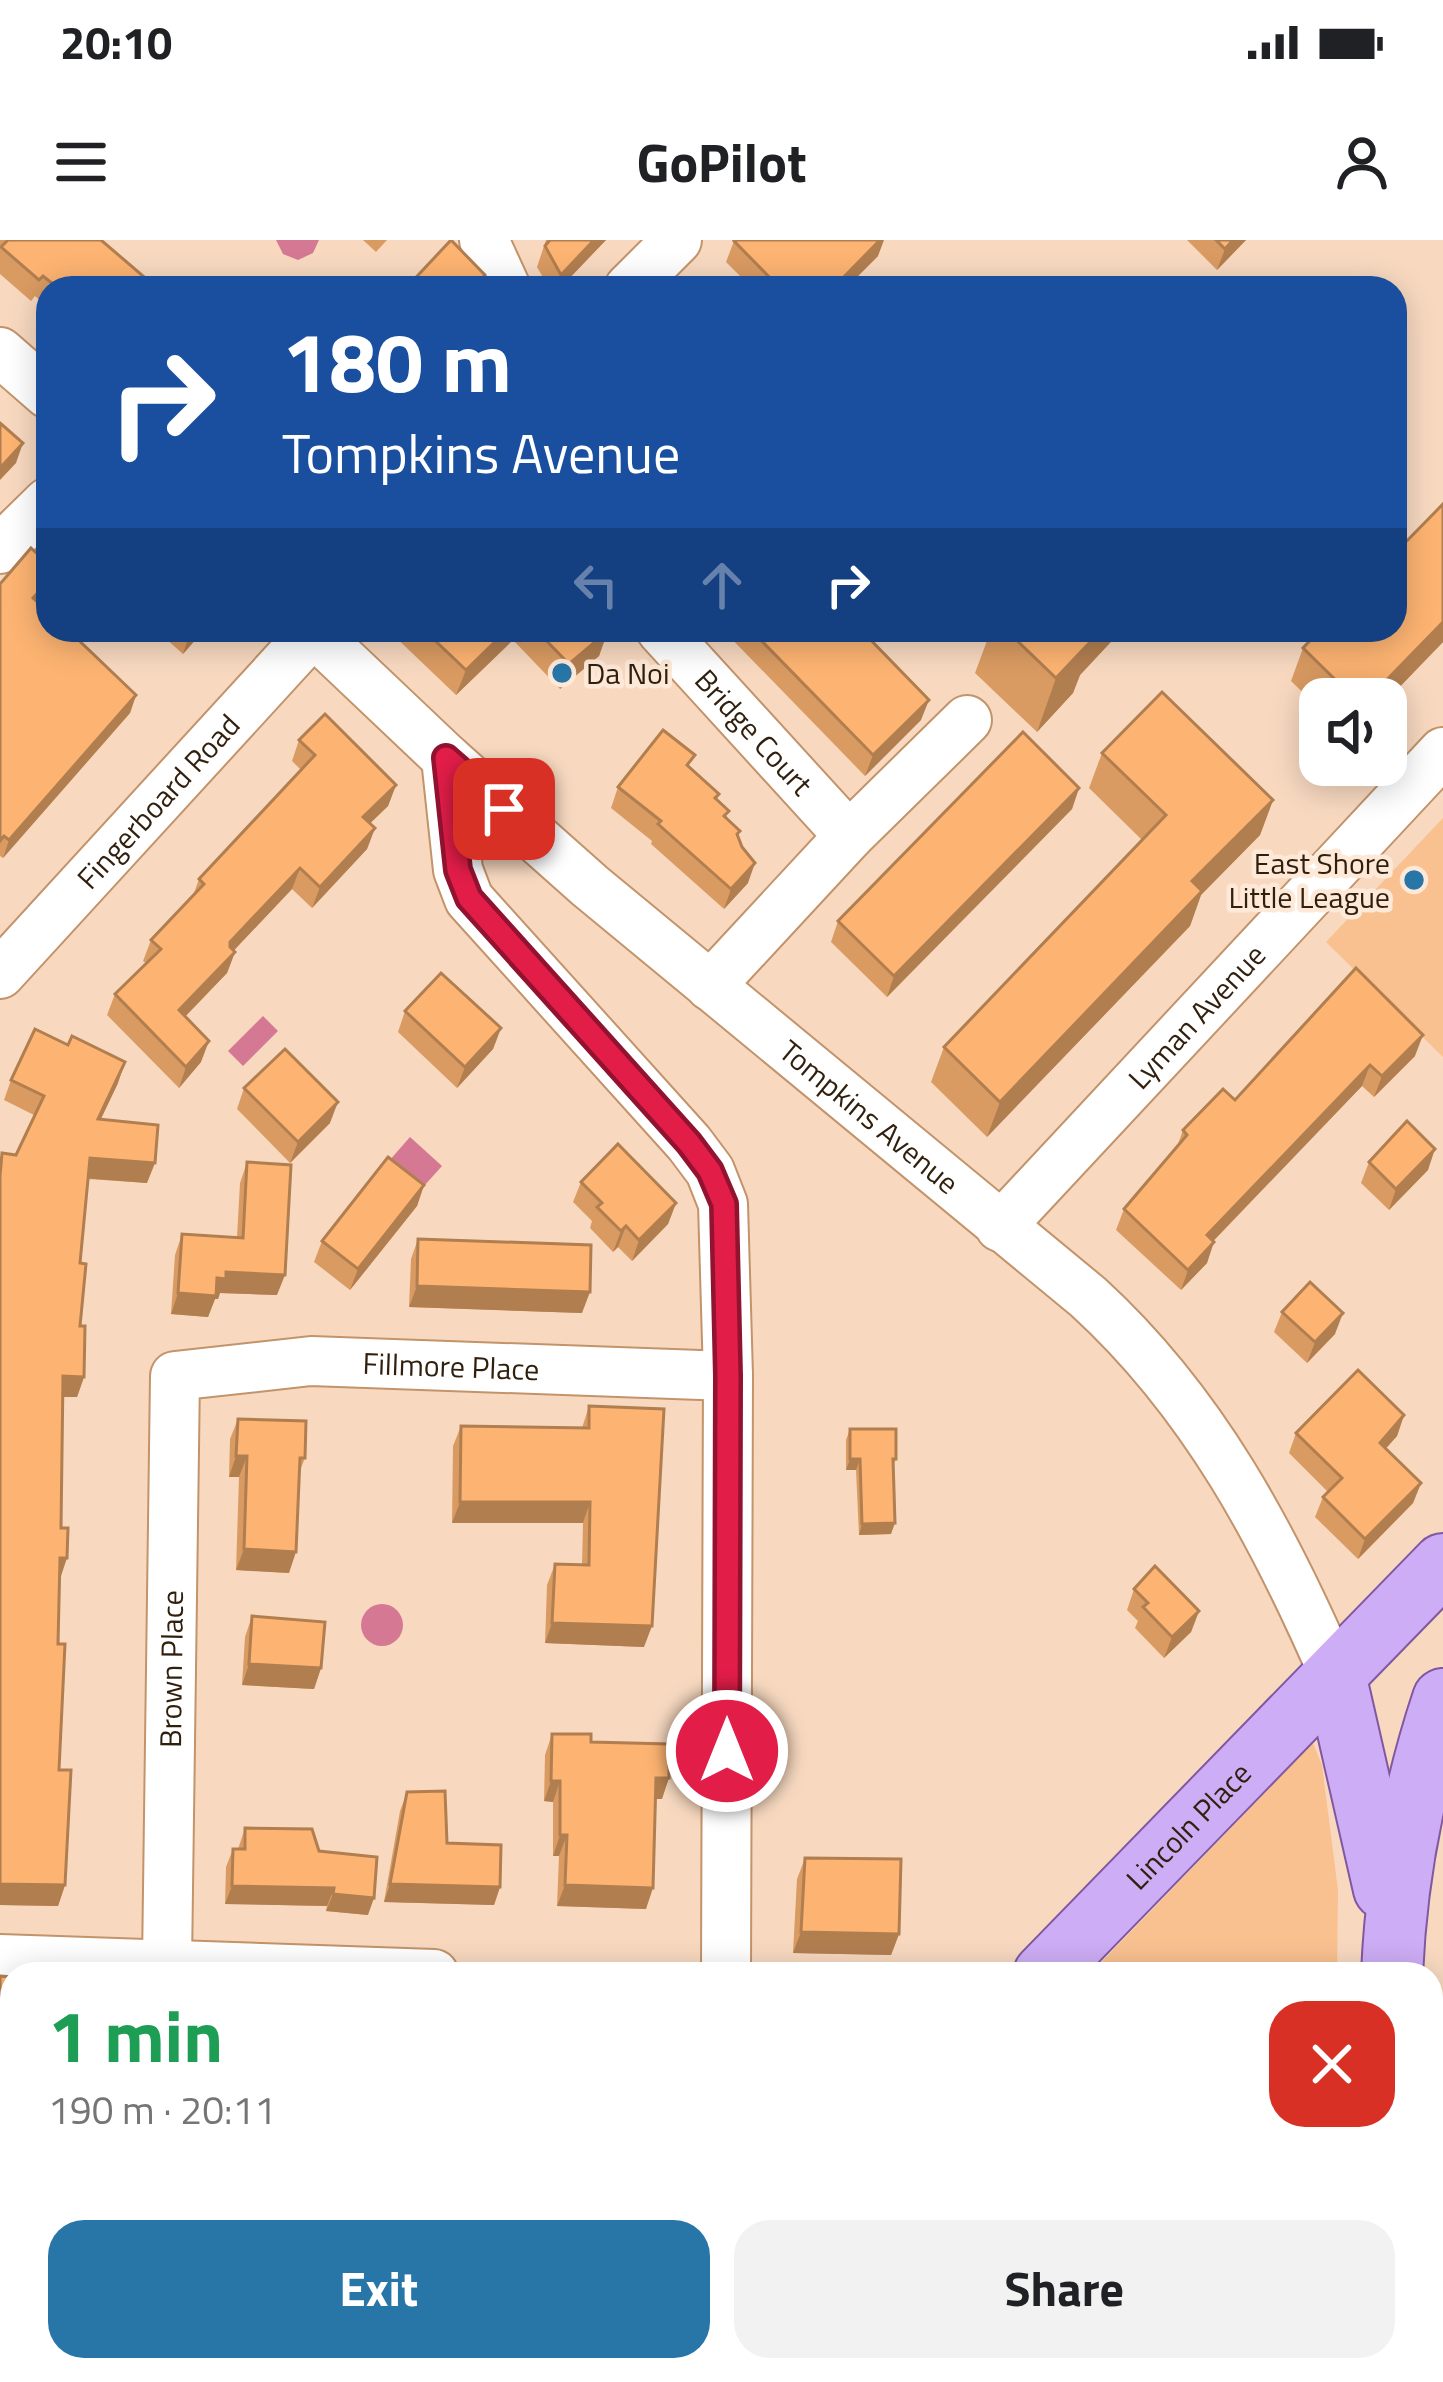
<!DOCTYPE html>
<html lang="en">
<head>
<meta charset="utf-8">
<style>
  :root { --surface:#fff; --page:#f2f2f2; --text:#202124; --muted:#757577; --accent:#2875a8 }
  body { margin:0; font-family:"Titillium Web",sans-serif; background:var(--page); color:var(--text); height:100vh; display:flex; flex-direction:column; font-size:45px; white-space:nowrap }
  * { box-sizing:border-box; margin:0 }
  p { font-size:39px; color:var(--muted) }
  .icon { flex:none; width:66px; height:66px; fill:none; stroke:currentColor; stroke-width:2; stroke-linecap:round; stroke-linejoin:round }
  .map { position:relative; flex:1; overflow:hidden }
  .side { position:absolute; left:0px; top:1722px; width:1443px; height:420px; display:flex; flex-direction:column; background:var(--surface); border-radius:36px 36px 0 0; box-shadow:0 6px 30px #0003 }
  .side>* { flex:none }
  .hud { position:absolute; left:36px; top:36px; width:1371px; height:366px; border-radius:36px; box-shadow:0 6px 30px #0003; background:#1a4fa0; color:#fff; overflow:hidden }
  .tools { position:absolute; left:1299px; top:438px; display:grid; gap:24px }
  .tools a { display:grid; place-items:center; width:108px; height:108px; border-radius:24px; background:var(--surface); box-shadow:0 6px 30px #0003; font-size:60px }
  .pin { position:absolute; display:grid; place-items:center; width:102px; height:102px; color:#fff; margin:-51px; border-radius:24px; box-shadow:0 6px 18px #0006 }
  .me { position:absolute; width:132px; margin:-66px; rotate:0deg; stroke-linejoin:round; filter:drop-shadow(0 0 9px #0008) }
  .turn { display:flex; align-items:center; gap:42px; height:252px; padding:0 48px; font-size:54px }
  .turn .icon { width:156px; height:156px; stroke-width:2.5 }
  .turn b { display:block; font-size:84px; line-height:102px }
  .lanes { display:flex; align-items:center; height:114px; padding:0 48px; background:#0003; justify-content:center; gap:60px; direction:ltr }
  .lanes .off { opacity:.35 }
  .round { display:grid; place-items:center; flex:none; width:126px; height:126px; border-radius:36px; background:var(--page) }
  .headline { display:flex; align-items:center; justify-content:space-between; height:204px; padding:0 48px }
  h1 { font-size:72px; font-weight:700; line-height:90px; color:#1e9e55 }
  .button { display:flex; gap:24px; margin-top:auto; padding:24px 48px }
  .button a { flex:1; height:138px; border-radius:36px; background:var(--accent); color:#fff; font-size:48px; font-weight:700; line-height:138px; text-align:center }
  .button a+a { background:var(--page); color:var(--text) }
  .status { display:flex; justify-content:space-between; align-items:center; height:84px; padding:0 60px; background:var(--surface); direction:ltr }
  .status svg { height:33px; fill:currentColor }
  header { display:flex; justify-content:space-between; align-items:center; height:156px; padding:0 48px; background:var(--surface); font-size:54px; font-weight:700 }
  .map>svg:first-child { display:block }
  .green { fill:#f9c190 }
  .water { fill:#d57893 }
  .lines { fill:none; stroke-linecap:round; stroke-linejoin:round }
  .minor-casing { stroke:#c3936a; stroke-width:52 }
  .major-casing { stroke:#8058a0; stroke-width:64 }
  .highway-casing { stroke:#8058a0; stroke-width:70 }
  .minor { stroke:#fff; stroke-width:48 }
  .major { stroke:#cdadf5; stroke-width:60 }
  .highway { stroke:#ab77ef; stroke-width:66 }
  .wall { fill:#da9b62 }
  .shaded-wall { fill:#b17e50 }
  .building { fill:#fdb472; stroke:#b17e50; stroke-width:3 }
  .route-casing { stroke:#92132f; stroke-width:30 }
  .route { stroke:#e11d48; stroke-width:21 }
  .poi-dot { fill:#2875a8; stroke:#fee9d8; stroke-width:4.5 }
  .labels { text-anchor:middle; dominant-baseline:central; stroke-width:9; stroke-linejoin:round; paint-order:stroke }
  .poi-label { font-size:30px; fill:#311f0e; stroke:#fee9d8; text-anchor:start }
  .street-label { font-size:30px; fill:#311f0e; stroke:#fee9d8 }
</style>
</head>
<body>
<div class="status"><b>20:10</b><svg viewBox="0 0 49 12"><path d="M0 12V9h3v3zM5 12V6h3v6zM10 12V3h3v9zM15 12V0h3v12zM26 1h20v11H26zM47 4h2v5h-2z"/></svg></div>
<header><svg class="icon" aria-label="menu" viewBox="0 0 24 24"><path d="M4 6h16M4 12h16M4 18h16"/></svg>GoPilot<svg class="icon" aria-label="person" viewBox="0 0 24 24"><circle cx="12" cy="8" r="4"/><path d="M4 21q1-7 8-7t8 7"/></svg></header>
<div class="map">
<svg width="1443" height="2142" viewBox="0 0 1443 2142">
  <rect width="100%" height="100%" fill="#f8d9c0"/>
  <g class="green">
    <path d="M1443 578V817L1326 702Z"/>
    <path d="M1313 1503 1322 1525 1338 1650 1337 1734 1251 1727 1186 1734H1090Z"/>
    <path d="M0 2011 12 2012V2130H601L579 2142H0Z"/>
    <path d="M713 2130H792L791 2142H712Z"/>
    <path d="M852 2130H1164L1161 2142H849Z"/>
    <path d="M1229 2130H1358L1356 2142H1228Z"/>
  </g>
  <g class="water">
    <path d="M276 0H319L313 13 298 20 283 14Z"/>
    <path d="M263 776 278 791 243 826 228 811Z"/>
    <path d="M410 897 442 926 424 946 403 927 400 930 389 921Z"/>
    <circle cx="382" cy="1385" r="21"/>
  </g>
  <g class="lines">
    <g class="minor-casing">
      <g id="minor">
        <path d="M484 0 506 48"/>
        <path d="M629 48 677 0"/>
        <path d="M0 112 48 154"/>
        <path d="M0 309 48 262"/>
        <path id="s1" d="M311 390 446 518 590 646 1088 1057C1204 1163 1274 1296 1336 1439"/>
        <path id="s2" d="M661 390 849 596 710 746"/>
        <path d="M446 518 458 630 469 659 689 903 710 931 723 964 728 1136 726 1734"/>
        <path d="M849 596 967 480"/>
        <path id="s3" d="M0 734 315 390"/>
        <path id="s4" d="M1000 987 1443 512"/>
        <path d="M0 1719 434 1734"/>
        <path id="s5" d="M167 1723 175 1136 311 1121 728 1136"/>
        <path d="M0 1991H12"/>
      </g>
    </g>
    <g class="major-casing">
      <g id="major">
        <path d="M1336 1439 1384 1649"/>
        <path id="s6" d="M1044 1734 1443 1324"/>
        <path d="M1392 1734C1396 1639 1413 1549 1443 1459"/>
        <path d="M1431 1810 1443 1818"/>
        <path d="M1431 2040 1443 2081"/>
        <path d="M627 2142 645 2130"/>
      </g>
    </g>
    <g class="highway-casing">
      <g id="highway">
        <path d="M1409 2130 1417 2142"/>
        <path d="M812 2142 815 2130"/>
      </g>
    </g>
    <use href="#minor" class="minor"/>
    <use href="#major" class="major"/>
    <use href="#highway" class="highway"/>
  </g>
  <g class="wall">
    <path d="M0 0H101L157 48H48V67L35 56 31 61 0 34Z"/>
    <path d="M363 0H387L376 12Z"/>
    <path d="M546 0H606L560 48H549L537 27Z"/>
    <path d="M1187 0H1246L1217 30Z"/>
    <path d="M734 1 878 16 846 48H752L726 22Z"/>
    <path d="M48 324V353L39 363 136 455 130 473 3 618 0 616V344Z"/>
    <path d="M156 390H204L183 414Z"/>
    <path d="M388 390H607L599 416 560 449 513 400 456 455Z"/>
    <path d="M723 390H861L921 480 865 536Z"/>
    <path d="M991 390H1122L1080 435 1073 453 1037 492 975 433Z"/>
    <path d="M1443 402 1386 461V459H1320V469L1291 441 1303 408Z"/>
    <path d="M299 500 396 545 388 566 370 583 375 588 367 609 312 668 292 649 234 710 235 712 227 733 185 777 201 822 179 848 107 775 115 754 147 724 143 721 151 700 193 656 199 639 301 530 292 521Z"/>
    <path d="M1102 513 1273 560 1260 595 1201 655 1190 686 987 897 931 842 944 807 1142 600 1089 548Z"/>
    <path d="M690 528 719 554 717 560 738 596 748 643 724 669 651 604 652 601 611 568 618 547Z"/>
    <path d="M1079 548 1072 569 887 757 831 702 838 681Z"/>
    <path d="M1356 728 1415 816 1374 857 1362 846 1213 1001 1207 1023 1181 1050 1116 990 1124 969 1177 907 1183 890 1235 860Z"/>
    <path d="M405 771 501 788 493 809 457 848 398 792Z"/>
    <path d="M11 840 118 843 100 880 147 943 88 939 80 1023V1086L84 1137 77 1157H63L58 1404 59 1530 65 1645 58 1666 0 1665V919L2 913 16 915 34 875 4 860Z"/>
    <path d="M244 848 330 883 290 923 237 869Z"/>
    <path d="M247 922 277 1055 220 1053 218 1059H215L208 1077 171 1074 175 1015 182 994 237 997 240 943Z"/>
    <path d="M1369 922 1428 930 1389 970 1361 943Z"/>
    <path d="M581 942 676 963 668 984 632 1021 618 1007 613 1012 590 988 592 981 573 962Z"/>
    <path d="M424 945 417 966 350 1050 314 1022 322 1001Z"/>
    <path d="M418 999 582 1073 409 1067 411 1019Z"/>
    <path d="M1282 1072 1335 1094 1307 1123 1274 1092Z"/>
    <path d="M589 1166 644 1407 545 1403 547 1345 555 1324 582 1325 583 1283H452L453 1206 461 1186 582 1188Z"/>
    <path d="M1404 1175 1397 1196 1386 1208 1421 1243 1413 1263 1358 1319 1315 1277 1323 1257 1328 1252 1289 1213 1296 1193Z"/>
    <path d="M238 1179 305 1218 299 1233 289 1333 236 1330 239 1237H229L230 1199Z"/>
    <path d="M850 1189 896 1219 893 1226 891 1294 859 1295 856 1230H846V1200Z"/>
    <path d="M1134 1349 1199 1371 1191 1392 1164 1418 1135 1388 1138 1381 1127 1370Z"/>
    <path d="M252 1376 321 1428 314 1449 242 1445 245 1397Z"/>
    <path d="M552 1494 591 1502 662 1559H656L646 1669 557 1666 559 1616H553V1562L544 1561 545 1515Z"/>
    <path d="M407 1552 447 1603 500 1647 494 1665 384 1662 400 1571Z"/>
    <path d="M245 1588 319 1611 368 1675 326 1671 327 1666 225 1664 226 1627 233 1609H238Z"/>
    <path d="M805 1618 899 1694 891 1715 793 1713 797 1639Z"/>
  </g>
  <g class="shaded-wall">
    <path d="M594 0H606L560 48H556L561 35Z"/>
    <path d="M880 0H884L878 16 846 48H833Z"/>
    <path d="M1233 0H1246L1217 30 1225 9Z"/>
    <path d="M23 203 16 223 0 240V228Z"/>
    <path d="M48 342V353L27 376 33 358Z"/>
    <path d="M1443 382V402L1386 461V459H1368Z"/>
    <path d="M193 390H204L183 414 190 393Z"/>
    <path d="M507 390H517L513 400 456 455 466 430Z"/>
    <path d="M1091 390H1122L1080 435 1073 453 1037 492 1056 438Z"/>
    <path d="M608 391 599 416 560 449 569 424Z"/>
    <path d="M136 455 130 473 3 618 9 600Z"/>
    <path d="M929 460 921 480 865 536 873 515Z"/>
    <path d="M396 545 388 566 355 598 363 577Z"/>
    <path d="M1079 548 1072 569 887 757 894 736Z"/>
    <path d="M1273 560 1260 595 1201 655 1190 686 987 897 1000 862 1192 641Z"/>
    <path d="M375 588 367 609 312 668 320 647Z"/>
    <path d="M755 623 748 643 724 669 731 649Z"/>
    <path d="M300 628 292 649 222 723 230 702Z"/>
    <path d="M235 712 227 733 171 791 179 770Z"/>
    <path d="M501 788 493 809 457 848 465 827Z"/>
    <path d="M1423 795 1415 816 1374 857 1382 836Z"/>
    <path d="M209 801 201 822 179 848 186 827Z"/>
    <path d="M125 822 118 843 91 900 98 879Z"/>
    <path d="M1370 825 1362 846 1199 1016 1207 995Z"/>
    <path d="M338 862 330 883 290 923 298 902Z"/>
    <path d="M1435 909 1428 930 1389 970 1396 949Z"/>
    <path d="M90 918 155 923 147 943 82 938Z"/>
    <path d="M424 945 417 966 350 1050 358 1029Z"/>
    <path d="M676 963 668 984 632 1021 639 1000Z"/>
    <path d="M626 986 618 1007 613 1012 621 991Z"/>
    <path d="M1214 1002 1207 1023 1181 1050 1188 1030Z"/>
    <path d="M226 1032 285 1035 277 1055 220 1053 218 1059H215L208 1077 171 1074 178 1053 217 1038Z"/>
    <path d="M417 1046 590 1052 582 1073 409 1067Z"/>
    <path d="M1343 1073 1335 1094 1307 1123 1315 1102Z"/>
    <path d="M63 1136 84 1137 77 1157H55Z"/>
    <path d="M1404 1175 1397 1196 1373 1223 1380 1203Z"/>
    <path d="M236 1216H247L239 1237H229Z"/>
    <path d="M850 1219H860L856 1230H846Z"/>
    <path d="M1421 1243 1413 1263 1358 1319 1365 1299Z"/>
    <path d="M460 1262H590L583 1283H452Z"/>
    <path d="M895 1283 891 1294 859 1295 862 1284Z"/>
    <path d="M244 1309 296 1312 289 1333 236 1330Z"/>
    <path d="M60 1318H67L60 1339Z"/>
    <path d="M1199 1371 1191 1392 1164 1418 1172 1397Z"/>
    <path d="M552 1383 652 1386 644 1407 545 1403Z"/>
    <path d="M249 1424 321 1428 314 1449 242 1445Z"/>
    <path d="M656 1538H669L662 1559H649Z"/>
    <path d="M551 1541H560L553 1562 544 1561Z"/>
    <path d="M560 1595H567L559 1616H553Z"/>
    <path d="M0 1644 65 1645 58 1666 0 1665Z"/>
    <path d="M390 1644 500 1647 494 1665 384 1662Z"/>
    <path d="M565 1645 653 1648 646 1669 557 1666Z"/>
    <path d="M232 1646 334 1648 327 1666 225 1664Z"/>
    <path d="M333 1654 374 1658 368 1675 326 1671Z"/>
    <path d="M801 1692 899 1694 891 1715 793 1713Z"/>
    <rect x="0" y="1908" width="12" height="20"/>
  </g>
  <g class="building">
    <path d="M8 0H101L157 48H58L43 36 39 40 1 7Z"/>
    <path d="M451 0 485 35 473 48H406Z"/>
    <path d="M550 0H594L561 35 545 6Z"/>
    <path d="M735 0H880L833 48H780L734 1Z"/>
    <path d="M1216 0H1233L1225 9Z"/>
    <path d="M0 183 23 203 0 228Z"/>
    <path d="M1443 264V382L1368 459H1355L1303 408 1320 390H1395V313Z"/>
    <path d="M31 308 48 324V342L33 358 48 372V390H68L136 455 9 600 4 596 0 601V344Z"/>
    <path d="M424 390H507L466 430Z"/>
    <path d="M536 390H607L608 391 569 424Z"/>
    <path d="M751 390H861L929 460 873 515Z"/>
    <path d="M1006 390H1091L1086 395 1092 400 1056 438Z"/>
    <path d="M1162 452 1273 560 1192 641 1202 651 1000 862 944 807 1166 575 1102 513Z"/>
    <path d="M325 474 396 545 363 577 375 588 320 647 300 628 230 702V707L235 712 179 770 209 801 186 827 115 754 161 709 151 700 204 644 199 639 315 515 299 500Z"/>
    <path d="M663 490 695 515 687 525 719 554 715 558 729 571 724 576 740 591 737 594 742 607 755 623 731 649 658 584 661 581 618 547Z"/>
    <path d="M1023 492 1079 548 894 736 838 681Z"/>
    <path d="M1356 728 1423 795 1382 836 1370 825 1207 995 1214 1002 1188 1030 1124 969 1187 895 1183 890 1223 849 1235 860Z"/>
    <path d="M441 733 501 788 465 827 405 771Z"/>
    <path d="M35 789 68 805 72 796 125 822 98 879 158 885 155 923 90 918 80 1023 86 1024 80 1086H85L84 1137 63 1136 61 1288H68L67 1318H60L58 1404H65L59 1530H71L65 1645 0 1644V936L2 913 16 915 44 856 11 840Z"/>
    <path d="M285 809 338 862 298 902 244 848Z"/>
    <path d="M1407 881 1435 909 1396 949 1369 922Z"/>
    <path d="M618 904 676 963 639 1000 626 986 621 991 597 967 602 963 581 942Z"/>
    <path d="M388 917 424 945 358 1029 322 1001Z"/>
    <path d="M247 922 291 925 285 1035 226 1032V1039L217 1038 216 1056 178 1053 182 994 243 998Z"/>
    <path d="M418 999 591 1005 590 1052 417 1046Z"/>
    <path d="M1310 1042 1343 1073 1315 1102 1282 1072Z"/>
    <path d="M1358 1130 1404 1175 1380 1203 1421 1243 1365 1299 1323 1257 1342 1238 1296 1193Z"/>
    <path d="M589 1166 664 1169 652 1386 552 1383 555 1324 589 1325 590 1262H460L461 1186 589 1188Z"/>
    <path d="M238 1179 306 1181 305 1218H300L296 1312 244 1309 247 1216H236Z"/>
    <path d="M850 1189H896V1219H893L895 1283 862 1284 860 1219H850Z"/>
    <path d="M1155 1326 1199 1371 1172 1397 1143 1367 1148 1363 1134 1349Z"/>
    <path d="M252 1376 325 1382 321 1428 249 1424Z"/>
    <path d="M552 1494H591V1502L669 1504V1538H656L653 1648 565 1645 567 1595H560V1541H551Z"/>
    <path d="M445 1551 447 1603 501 1605 500 1647 390 1644 407 1552Z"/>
    <path d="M245 1588 312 1589 319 1611 377 1617 374 1658 333 1654 334 1648 232 1646 233 1609H245Z"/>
    <path d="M805 1618 901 1619 899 1694 801 1692Z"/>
    <path d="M0 1736 12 1737V1908H0Z"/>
    <path d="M1282 2130H1317L1324 2142H1272L1270 2137Z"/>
    <path d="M1382 2134 1387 2142H1368Z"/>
  </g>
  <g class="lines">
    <g class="route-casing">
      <path id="route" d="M504 569 446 518 458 630 469 658 689 903 710 931 724 964 728 1136 727 1511"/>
    </g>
    <use href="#route" class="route"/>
  </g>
  <g class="poi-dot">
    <circle cx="562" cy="433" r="12"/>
    <circle cx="1414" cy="640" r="12"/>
  </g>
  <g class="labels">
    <g class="poi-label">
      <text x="586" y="433">Da Noi</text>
      <text x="1390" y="623" text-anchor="end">East Shore<tspan x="1390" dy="34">Little League</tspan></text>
    </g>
    <g class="street-label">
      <text stroke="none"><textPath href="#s2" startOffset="138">Bridge Court</textPath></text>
      <text stroke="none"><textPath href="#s3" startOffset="234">Fingerboard Road</textPath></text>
      <text stroke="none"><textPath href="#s4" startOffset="288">Lyman Avenue</textPath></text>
      <text stroke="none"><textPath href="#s1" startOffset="741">Tompkins Avenue</textPath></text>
      <text stroke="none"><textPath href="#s5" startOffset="864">Fillmore Place</textPath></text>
      <text stroke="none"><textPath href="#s5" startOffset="294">Brown Place</textPath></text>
      <text stroke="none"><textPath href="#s6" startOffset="207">Lincoln Place</textPath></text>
    </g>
  </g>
</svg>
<div class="tools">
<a><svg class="icon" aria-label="sound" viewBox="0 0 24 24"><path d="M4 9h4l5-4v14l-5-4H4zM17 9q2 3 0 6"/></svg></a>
</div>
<div class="pin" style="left:504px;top:569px;background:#d93025"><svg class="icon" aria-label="arrive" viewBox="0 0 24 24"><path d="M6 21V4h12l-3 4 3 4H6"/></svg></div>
<svg class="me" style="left:727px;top:1511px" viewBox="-20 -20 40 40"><circle r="17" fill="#e11d48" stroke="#fff" stroke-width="3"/><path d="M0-11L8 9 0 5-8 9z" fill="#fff"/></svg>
<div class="hud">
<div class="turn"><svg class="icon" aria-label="right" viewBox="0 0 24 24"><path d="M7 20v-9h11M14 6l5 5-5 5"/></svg><div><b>180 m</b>Tompkins Avenue</div></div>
<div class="lanes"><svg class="icon off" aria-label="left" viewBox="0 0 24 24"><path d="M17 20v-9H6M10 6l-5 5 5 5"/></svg><svg class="icon off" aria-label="ahead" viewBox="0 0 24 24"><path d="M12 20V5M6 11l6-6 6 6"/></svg><svg class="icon" aria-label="right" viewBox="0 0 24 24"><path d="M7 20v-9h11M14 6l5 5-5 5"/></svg></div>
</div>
<section class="side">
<div class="headline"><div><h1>1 min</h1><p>190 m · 20:11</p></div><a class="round" style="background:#d93025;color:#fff"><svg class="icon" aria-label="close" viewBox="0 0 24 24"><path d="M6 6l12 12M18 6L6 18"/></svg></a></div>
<div class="button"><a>Exit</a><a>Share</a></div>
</section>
</div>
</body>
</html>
